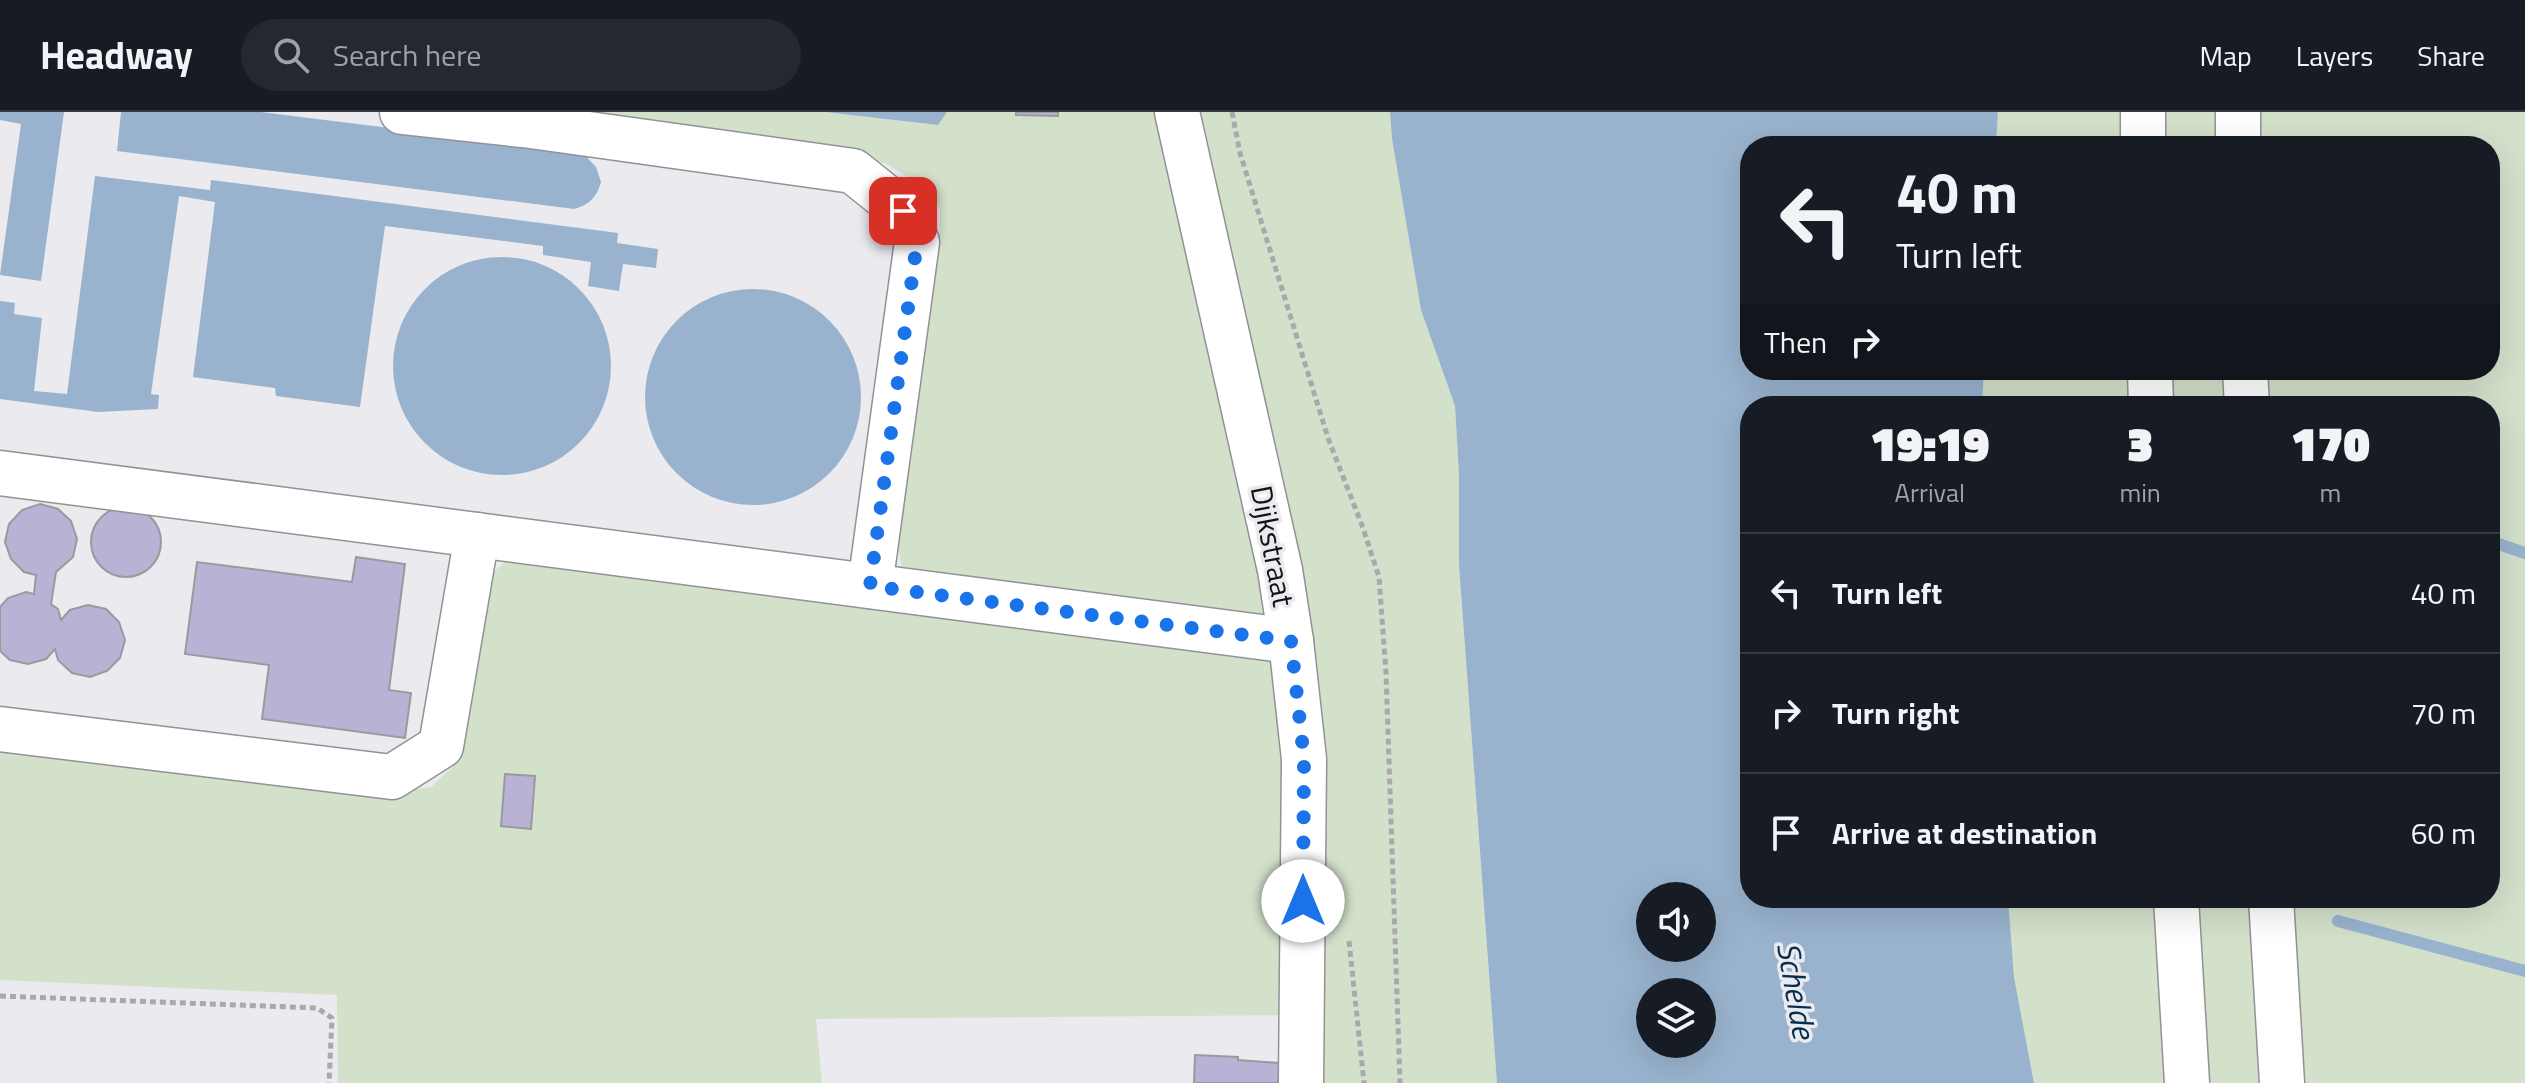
<!DOCTYPE html>
<html lang="en">
<head>
<meta charset="utf-8">
<style>
  :root { --surface:#171b24; --page:#242831; --text:#f1f3f6; --muted:#9ea1a6; --line:#363941 }
  body { margin:0; font-family:"Titillium Web",sans-serif; background:var(--page); color:var(--text); height:100vh; display:flex; flex-direction:column; font-size:30px; white-space:nowrap }
  * { box-sizing:border-box; margin:0 }
  p { font-size:26px; color:var(--muted) }
  .icon { flex:none; width:44px; height:44px; fill:none; stroke:currentColor; stroke-width:2; stroke-linecap:round; stroke-linejoin:round }
  .map { position:relative; flex:1; overflow:hidden }
  .panel { position:absolute; left:1740px; top:284px; width:760px; height:512px; display:flex; flex-direction:column; background:var(--surface); border-radius:32px; box-shadow:0 8px 32px #0002 }
  .panel>* { flex:none }
  .top-card { position:absolute; left:1740px; top:24px; width:760px; height:244px; border-radius:32px; box-shadow:0 8px 32px #0002; background:#171b24; color:var(--text); overflow:hidden }
  .buttons { position:absolute; left:1636px; top:770px; display:grid; gap:16px }
  .buttons a { display:grid; place-items:center; width:80px; height:80px; border-radius:50%; background:var(--surface); box-shadow:0 8px 32px #0002; font-size:40px }
  .pin { position:absolute; display:grid; place-items:center; width:68px; height:68px; color:#fff; margin:-34px; border-radius:16px; box-shadow:0 4px 12px #0006 }
  .me { position:absolute; width:88px; margin:-44px; rotate:0deg; stroke-linejoin:round; filter:drop-shadow(0 0 6px #0008) }
  .turn { display:flex; align-items:center; gap:28px; height:168px; padding:0 24px; font-size:36px }
  .turn .icon { width:104px; height:104px; stroke-width:2.5 }
  .turn b { display:block; font-size:56px; line-height:68px }
  .then { display:flex; align-items:center; height:76px; padding:0 24px; background:#0003; gap:16px; font-size:30px }
  .eta { display:flex; justify-content:space-evenly; align-items:center; height:136px; text-align:center }
  .eta b { font-size:48px; font-weight:800; line-height:56px }
  ul { padding:0; list-style:none }
  li { display:flex; align-items:center; gap:24px; height:120px; padding:0 24px; border-top:2px solid var(--line) }
  li div { flex:1 }
  li b { display:block; font-size:30px }
  li em { font-style:normal }
  header { display:flex; align-items:center; gap:48px; box-sizing:border-box; height:112px; padding:0 40px; background:var(--surface); border-bottom:2px solid var(--line) }
  header strong { font-size:38px }
  nav { display:flex; gap:44px; margin-inline-start:auto; font-size:28px }
  .search { width:560px; height:72px; background:var(--page); display:flex; align-items:center; gap:20px; box-sizing:border-box; padding:0 28px; border-radius:44px; color:var(--muted); font-size:30px }
  .map>svg:first-child { display:block }
  .green { fill:#d3e1cb }
  .water { fill:#99b3ce; fill-rule:evenodd }
  .lines { fill:none; stroke-linecap:round; stroke-linejoin:round }
  .stream { stroke:#99b3ce; stroke-width:12 }
  .building { fill:#b9b2d4; stroke:#9a999e; stroke-width:2 }
  .minor-casing { stroke:#929196; stroke-width:47 }
  .path { stroke:#a9a8ac; stroke-width:5; stroke-dasharray:6 4; stroke-linecap:butt }
  .minor { stroke:#fff; stroke-width:44 }
  .route { stroke:#1a73e8; stroke-width:14; stroke-dasharray:0 25.2 }
  .labels { text-anchor:middle; dominant-baseline:central; stroke-width:7; stroke-linejoin:round; paint-order:stroke }
  .street-label { font-size:30px; fill:#131214; stroke:#ebeaef }
  .water-label { font-size:32px; font-style:italic; fill:#052e52; stroke:#ebeaef }
</style>
</head>
<body>
<header>
<strong>Headway</strong>
<div class="search"><svg class="icon" aria-label="search" viewBox="0 0 24 24"><circle cx="10" cy="10" r="6"/><path d="M15 15l6 6"/></svg>Search here</div>
<nav><a>Map</a><a>Layers</a><a>Share</a></nav>
</header>
<div class="map">
<svg width="2525" height="971" viewBox="0 0 2525 971">
  <rect width="100%" height="100%" fill="#ebeaef"/>
  <g class="green">
    <path d="M525 0H825L937 13 947 0H1390L1392 27 1421 198 1455 294 1459 363V453L1497 971H1301L1302 903 816 907 822 971H338L337 883 0 868V631L381 683 431 675 460 648 484 491 493 461 525 429 906 479 896 424 940 119V96L914 69 885 51Z"/>
    <path d="M1998 0H2218L2219 34H1996Z"/>
    <path d="M2238 0H2525V971H2282L2271 786H2490V294H2247L2245 258H2490V34H2238Z"/>
    <path d="M1984 258H2226L2228 294H1982Z"/>
    <path d="M2008 786H2253L2266 971H2034L2014 865Z"/>
  </g>
  <g class="water">
    <path d="M0 0H64L41 169 0 163 21 12 0 8Z"/>
    <path d="M121 0H261L582 40 596 55 601 70C597 85 589 93 574 97L117 39Z"/>
    <path d="M825 0H947L938 13Z"/>
    <path d="M1390 0H1998L1996 34H1750V258H1984L1982 294H1750V786H2008L2014 865 2034 971H1497L1459 453V363L1455 294 1421 198 1392 27ZM1702 784V836H1650V784ZM1702 880V932H1650V880Z"/>
    <path d="M95 64 210 78 211 68 618 121 617 131 658 137 656 156 623 152 619 179 588 174 591 150 543 143V134L385 114 360 295 276 284 275 276 193 265 215 90 179 84 151 282 159 283 158 297 98 300 0 287V189L15 191 14 202 42 206 34 279 67 282Z"/>
    <circle cx="502" cy="254" r="109"/>
    <circle cx="753" cy="285" r="108"/>
  </g>
  <g class="lines">
    <g class="stream">
      <path d="M2490 429 2525 441"/>
      <path d="M2338 809 2525 859"/>
    </g>
  </g>
  <g class="building">
    <path d="M1016 0H1058V4L1016 3Z"/>
    <path d="M40 392 58 397 71 409 77 427 73 445 56 460 51 492 58 497 61 508 70 498 88 493 106 497 119 510 125 528 120 546 107 559 90 565 72 561 58 548 55 537 46 547 28 552 10 548 0 539V495L8 486 26 480 34 482 36 463 24 460 11 447 5 430 9 412 22 398Z"/>
    <circle cx="126" cy="430" r="35"/>
    <path d="M356 445 405 452 389 578 411 581 405 626 262 607 269 553 185 542 197 450 352 470Z"/>
    <path d="M505 662 535 664 531 717 501 714Z"/>
    <path d="M1195 943 1238 945V948L1280 951 1279 971H1194Z"/>
  </g>
  <g class="lines">
    <g class="minor-casing">
      <g id="minor">
        <path d="M402 0 531 14 853 59 903 99 917 130 870 474"/>
        <path d="M1177 0 1280 458 1291 529 1304 647 1301 971"/>
        <path d="M2143 34V0"/>
        <path d="M2238 34V0"/>
        <path d="M2150 258 2151 294"/>
        <path d="M2245 258 2247 294"/>
        <path d="M0 361 1291 529"/>
        <path d="M0 617 392 665 441 634 477 423"/>
        <path d="M2176 786 2187 971"/>
        <path d="M2271 786 2282 971"/>
      </g>
    </g>
    <g class="path">
      <path d="M1232 0 1240 41 1328 326 1363 416 1379 465 1386 561 1400 971"/>
      <path d="M1349 829 1364 971"/>
      <path d="M0 884 317 896 332 906 329 971"/>
    </g>
    <use href="#minor" class="minor"/>
  </g>
  <g class="lines">
    <path class="route" d="M903 99 917 130 870 474 1291 529 1304 647 1303 789"/>
  </g>
  <g class="labels">
    <g class="street-label">
      <text transform="translate(1273 434) rotate(79)">Dijkstraat</text>
    </g>
    <g class="water-label">
      <text transform="translate(1797 878) rotate(80)">Schelde</text>
    </g>
  </g>
</svg>
<div class="buttons">
<a><svg class="icon" aria-label="sound" viewBox="0 0 24 24"><path d="M4 9h4l5-4v14l-5-4H4zM17 9q2 3 0 6"/></svg></a>
<a><svg class="icon" aria-label="layers" viewBox="0 0 24 24"><path d="M12 4l9 5-9 5-9-5zM3 14l9 5 9-5"/></svg></a>
</div>
<div class="pin" style="left:903px;top:99px;background:#d93025"><svg class="icon" aria-label="arrive" viewBox="0 0 24 24"><path d="M6 21V4h12l-3 4 3 4H6"/></svg></div>
<svg class="me" style="left:1303px;top:789px" viewBox="-20 -20 40 40"><circle r="19" fill="#fff"/><path d="M0-13L10 11 0 6-10 11z" fill="#1a73e8"/></svg>
<div class="top-card">
<div class="turn"><svg class="icon" aria-label="left" viewBox="0 0 24 24"><path d="M17 20v-9H6M10 6l-5 5 5 5"/></svg><div><b>40 m</b>Turn left</div></div>
<div class="then">Then<svg class="icon" aria-label="right" viewBox="0 0 24 24"><path d="M7 20v-9h11M14 6l5 5-5 5"/></svg></div>
</div>
<section class="panel">
<div class="eta">
<div><b>19:19</b><p>Arrival</p></div>
<div><b>3</b><p>min</p></div>
<div><b>170</b><p>m</p></div>
</div>
<ul>
<li><svg class="icon" aria-label="left" viewBox="0 0 24 24"><path d="M17 20v-9H6M10 6l-5 5 5 5"/></svg><div><b>Turn left</b></div><em>40 m</em></li>
<li><svg class="icon" aria-label="right" viewBox="0 0 24 24"><path d="M7 20v-9h11M14 6l5 5-5 5"/></svg><div><b>Turn right</b></div><em>70 m</em></li>
<li><svg class="icon" aria-label="arrive" viewBox="0 0 24 24"><path d="M6 21V4h12l-3 4 3 4H6"/></svg><div><b>Arrive at destination</b></div><em>60 m</em></li>
</ul>
</section>
</div>
</body>
</html>
